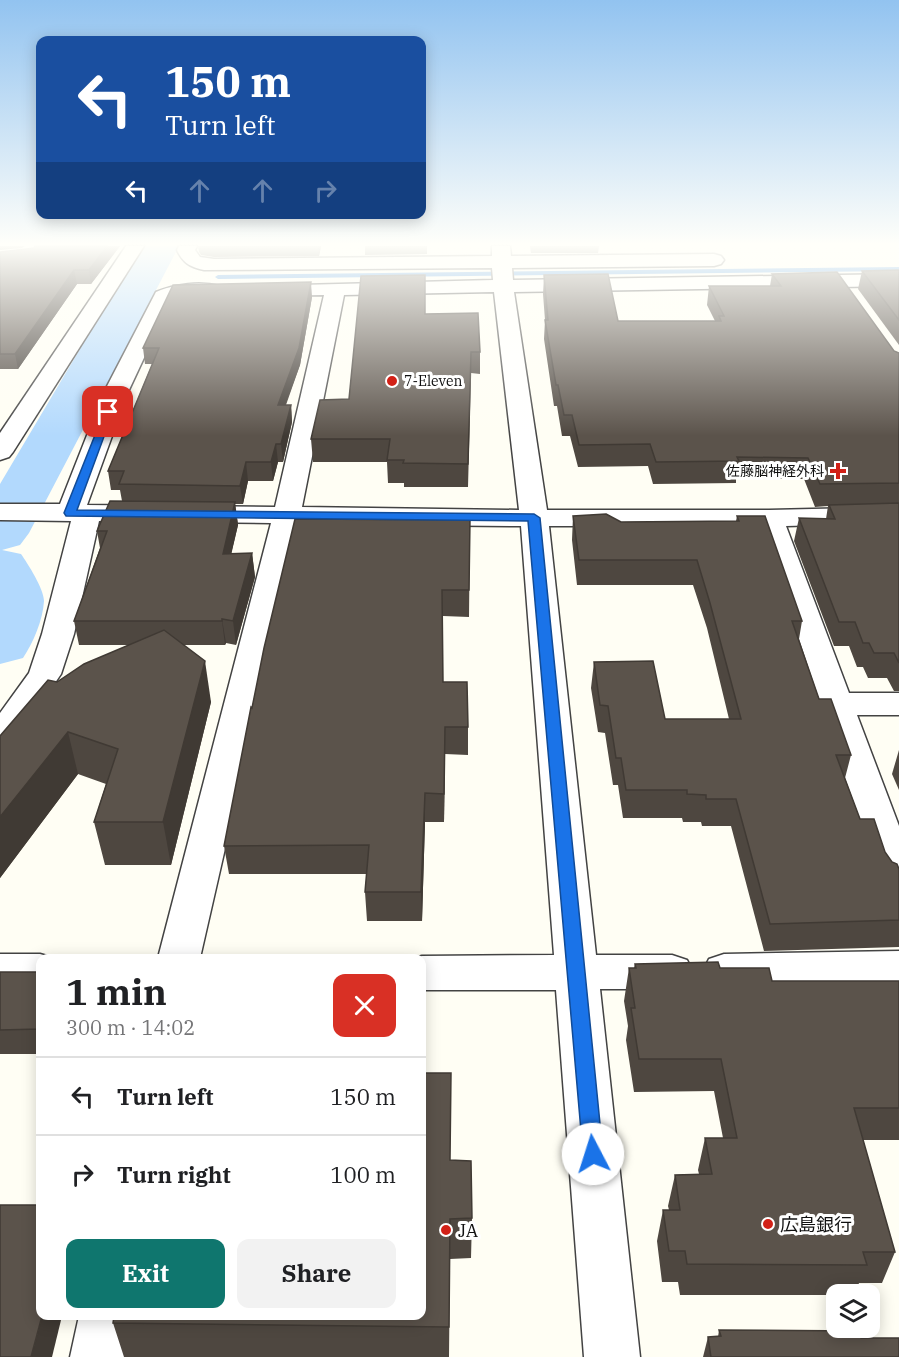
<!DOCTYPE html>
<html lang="en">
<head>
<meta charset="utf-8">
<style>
  :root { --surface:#fff; --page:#f2f2f2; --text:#202124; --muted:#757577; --line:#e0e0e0; --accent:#0f766e }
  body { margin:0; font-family:"IBM Plex Serif","Noto Sans JP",serif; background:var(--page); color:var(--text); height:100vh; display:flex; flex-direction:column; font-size:22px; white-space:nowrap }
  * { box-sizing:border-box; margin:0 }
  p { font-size:20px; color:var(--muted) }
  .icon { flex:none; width:33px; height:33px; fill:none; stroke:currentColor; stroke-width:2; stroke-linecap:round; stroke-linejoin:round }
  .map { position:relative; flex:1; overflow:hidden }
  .sheet { position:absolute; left:36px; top:954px; width:390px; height:366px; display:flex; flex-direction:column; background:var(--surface); border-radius:12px; box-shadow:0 3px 15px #0003 }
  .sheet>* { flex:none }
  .top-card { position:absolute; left:36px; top:36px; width:390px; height:183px; border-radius:12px; box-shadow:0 3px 15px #0003; background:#1a4fa0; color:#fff; overflow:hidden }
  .fabs { position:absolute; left:826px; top:1284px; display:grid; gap:12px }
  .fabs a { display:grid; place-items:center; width:54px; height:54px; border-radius:12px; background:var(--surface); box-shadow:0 3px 15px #0003; font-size:30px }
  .pin { position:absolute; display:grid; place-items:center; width:51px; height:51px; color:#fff; margin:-26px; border-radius:12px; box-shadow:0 3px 9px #0006 }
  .me { position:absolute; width:66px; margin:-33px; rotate:355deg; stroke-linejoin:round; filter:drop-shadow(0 0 4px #0008) }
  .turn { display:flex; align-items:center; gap:21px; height:126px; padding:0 30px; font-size:27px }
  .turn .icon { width:78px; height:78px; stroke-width:2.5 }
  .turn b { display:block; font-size:42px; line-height:51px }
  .lanes { display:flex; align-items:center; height:57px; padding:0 30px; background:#0003; justify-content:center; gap:30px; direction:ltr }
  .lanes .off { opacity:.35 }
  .round { display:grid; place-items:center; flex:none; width:63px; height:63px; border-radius:12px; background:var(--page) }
  .summary { display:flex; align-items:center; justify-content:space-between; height:102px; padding:0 30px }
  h1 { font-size:36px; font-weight:800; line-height:45px }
  .action { display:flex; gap:12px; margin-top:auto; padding:12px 30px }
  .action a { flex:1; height:69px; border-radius:12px; background:var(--accent); color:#fff; font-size:24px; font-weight:800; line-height:69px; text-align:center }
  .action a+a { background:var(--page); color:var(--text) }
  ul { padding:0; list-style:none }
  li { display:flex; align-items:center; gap:18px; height:78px; padding:0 30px; border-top:2px solid var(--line) }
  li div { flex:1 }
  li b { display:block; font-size:22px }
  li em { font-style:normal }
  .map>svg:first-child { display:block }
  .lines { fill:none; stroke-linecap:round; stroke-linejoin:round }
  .stream { fill:#3086dd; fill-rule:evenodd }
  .river { fill:#b2d9fd; fill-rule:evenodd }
  .minor-casing { stroke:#434343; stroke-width:3 }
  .minor { fill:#fff; fill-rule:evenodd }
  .wall { fill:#4e4740 }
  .shaded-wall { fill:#403a34 }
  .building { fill:#5b534b; stroke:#403a34; stroke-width:1.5 }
  .route { fill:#1a73e8; stroke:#114b97; stroke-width:1.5 }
  .poi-dot { fill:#d22117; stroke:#fff; stroke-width:2 }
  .labels { text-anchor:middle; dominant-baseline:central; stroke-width:6; stroke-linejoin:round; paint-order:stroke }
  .far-poi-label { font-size:14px; fill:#101010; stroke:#fff; text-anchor:start }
  .near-poi-label { font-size:18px; fill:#101010; stroke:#fff; text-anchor:start }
</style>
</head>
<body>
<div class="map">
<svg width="899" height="1357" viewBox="0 0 899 1357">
  <rect width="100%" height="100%" fill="#fffef4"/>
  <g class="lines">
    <path class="stream" d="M899 267V271L218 279 215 277 218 275Z"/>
    <path class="river" d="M141 246H179L29 533 20 545 2 550 21 554C28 564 44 589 44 601 43 620 33 643 23 658L0 664V484Z"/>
    <g class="minor-casing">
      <g id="minor">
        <path d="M126 246H144L13 452 9 457 0 460V433Z"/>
        <path d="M179 246H197L195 250 200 257 214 259 492 256V246H510L511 256 714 254 721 256 724 260 721 264 714 266 512 268 513 280 899 274V286L514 292 547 510H769L899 507V523L786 526 849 693H899V715H857L899 826V893L885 888 879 878 758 526H549L596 955H672L687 960 693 972 687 984 672 989H600L640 1357H584L556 990H422V958H414L422 956 554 955 521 526 299 524 200 958H158L271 523 99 521 74 634 61 674 12 746 0 749V713L29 673 42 634 71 521 0 520V504H60L104 392 156 292C175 284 200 281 220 286L223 290 220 294C204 298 187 294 171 300L128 392 87 505 275 507 324 295 268 296 261 294 258 290 261 286 493 280 492 268 204 270C190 267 183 263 177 250ZM494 292 519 510 302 507 344 295Z"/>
        <path d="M899 951V985L724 988 709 983 703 971 709 959 724 954Z"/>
        <path d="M0 954H40L54 958H40V988H0Z"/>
        <path d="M79 1316H133L126 1357H70Z"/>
      </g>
    </g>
    <use href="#minor" class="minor"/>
  </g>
  <g class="wall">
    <path d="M120 246 91 284H77L18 369H0V252Z"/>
    <path d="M198 246H321L319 256 214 257 201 255 199 252Z"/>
    <path d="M365 246H427V254L365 255Z"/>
    <path d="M530 246H599L598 253H531Z"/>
    <path d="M899 270V345L858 289 862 271Z"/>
    <path d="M772 274 894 351 899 353V691H894L887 678H868L863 667H857L849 646H834L794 541 799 518 826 519 828 506 815 507 804 479H736V483L653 484 648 466 578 467 570 436H562L557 406H554L544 339 545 320 543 294 544 275 618 321H715L707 305 709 286H770Z"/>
    <path d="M312 297 300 365 286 405H291L292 422 283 462H278L273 481H248L243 504H235L238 525 231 554 252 553 255 577 236 645 226 643 225 645H184L211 702 171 865H105L94 822 106 784 78 774 0 878V736L57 682 129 645H79L74 621 100 548 97 531 122 501 120 490H111L108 471 152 364H145L143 348Z"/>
    <path d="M425 314 480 352V374L471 373 468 487H404V483H388L387 462H313L311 439 349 399Z"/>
    <path d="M573 516 621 522 736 521 737 516 802 621 799 639 819 699 851 755 845 778 860 819 885 852 892 862 899 869V947L764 951 731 826H702L701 822H683L682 818H623L618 785H613L605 733 598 732 591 688 594 662 665 719H729L707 628 693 585H577L572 540Z"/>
    <path d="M470 520 469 617 443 616V682L468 727V755L445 754 444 822H425L422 921H367L365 892 367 874H229L224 846 252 708Z"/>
    <path d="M899 750V790L892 774Z"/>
    <path d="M635 964 720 968 772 981H899V1140H863L895 1252 882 1283H859L855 1294H837V1295H680L678 1282H662L657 1241 663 1210H669L668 1206 675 1175 699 1174 698 1170 705 1138H723L714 1091 634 1092 626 1040 628 1026 624 1001 629 968H634Z"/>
    <rect x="0" y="972" width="40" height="82"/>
    <path d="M451 1160 472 1218 471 1258 450 1259 449 1357H124L113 1323Z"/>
    <path d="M719 1330 861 1338 899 1357H703L708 1337H718Z"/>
  </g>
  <g class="shaded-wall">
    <path d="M0 246H25L22 248 0 250Z"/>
    <path d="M107 246H120L91 284 89 270Z"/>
    <path d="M318 246H321L319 256Z"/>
    <path d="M74 270 77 284 18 369 15 354Z"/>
    <path d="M311 282 312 297 300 365 279 422 278 405Z"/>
    <path d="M291 405 292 422 283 462 281 444Z"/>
    <path d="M276 444 278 462 273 481 271 462Z"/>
    <path d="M246 462 248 481 243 504 240 486Z"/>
    <path d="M235 502 238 525 226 577 223 554Z"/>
    <path d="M252 553 255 577 236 645 233 621Z"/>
    <path d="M222 619 226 643 225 645 222 621Z"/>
    <path d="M205 661 211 702 171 865 163 822Z"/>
    <path d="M445 727V754L444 822V794Z"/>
    <path d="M68 732 78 774 0 878V817Z"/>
    <path d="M425 793V822L422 921 421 892Z"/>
    <path d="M42 1316H62L52 1357H31Z"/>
  </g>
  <g class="building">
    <path d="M35 246H107L89 270H74L15 354H0V252L34 248Z"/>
    <path d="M899 270V320L862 271Z"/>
    <path d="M837 272 894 351 899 353V483L820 484 808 458 737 457 739 461 656 462 650 444 579 445 572 415H564L558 385H556L545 320H548L544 275 608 274 618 321H721L719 316H724L709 286H781L772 274Z"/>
    <path d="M425 275V314L478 313 480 352H471L468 464 403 463 404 460H387L390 439H311L320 400 349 399 361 276Z"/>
    <path d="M311 282 299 348 278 405H291L281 444H276L271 462H246L240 486 119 484 124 471H108L159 348H143L173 285Z"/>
    <path d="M110 501 235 502 223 554 252 553 233 621 222 619V621H74L107 531H97Z"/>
    <path d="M899 503V663L894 653H874L869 643H863L855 622H839L799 518 835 519 829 505Z"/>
    <path d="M606 514 621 522 739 521 737 516H765L802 621H792L819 699H831L851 755H836L860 819H874L885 852 892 862 897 864 899 869V920L770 924 736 799H706V795L687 794V790H626L621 758H616L608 706 600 705 594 662 653 661 665 719H741L710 603 697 560H579L573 516Z"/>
    <path d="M295 519 470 520 469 590H442L443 682H467L468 727H445L444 794 425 793 421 892H365L369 845 224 846 251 707 252 708 264 648Z"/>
    <path d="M164 630 205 661 163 822H94L118 749 68 732 0 817V736L48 680 57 682 84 664Z"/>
    <path d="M718 962 720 968H769L772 981H899V1108H854L895 1252H863L867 1265 687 1264 685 1251H669L663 1210H680L675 1175 712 1174 705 1138H737L721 1059H639L631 1008H635L629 968H636L635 964Z"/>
    <path d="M0 972H40V1029L0 1030Z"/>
    <path d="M422 1073H451L450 1160 471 1161 472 1218 450 1219 449 1327 113 1323 114 1316H422Z"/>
    <path d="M0 1205H40V1316H42L31 1357H0Z"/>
    <path d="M719 1330 859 1331 861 1338H899V1357H711L708 1337 721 1336Z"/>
  </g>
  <linearGradient id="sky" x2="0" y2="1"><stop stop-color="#92c3f0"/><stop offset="0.56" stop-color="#fffffa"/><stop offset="1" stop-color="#fffffa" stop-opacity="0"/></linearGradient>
  <rect width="899" height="436" fill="url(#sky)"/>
  <path class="route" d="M105 410 113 412 77 510 534 514 540 518 603 1154 600 1161 593 1163 586 1161 583 1154 528 521 66 516 64 513Z"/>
  <g class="poi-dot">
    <circle cx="392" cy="381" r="6"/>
    <path d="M835 462h6v6h6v6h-6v6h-6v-6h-6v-6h6z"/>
    <circle cx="768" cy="1224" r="6"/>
    <circle cx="446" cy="1230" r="6"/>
  </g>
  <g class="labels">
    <g class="far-poi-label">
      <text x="404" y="381">7-Eleven</text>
      <text x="824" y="471" text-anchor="end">佐藤脳神経外科</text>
    </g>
    <g class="near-poi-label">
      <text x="780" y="1224">広島銀行</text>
      <text x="458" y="1230">JA</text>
    </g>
  </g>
</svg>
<div class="fabs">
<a><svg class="icon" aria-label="layers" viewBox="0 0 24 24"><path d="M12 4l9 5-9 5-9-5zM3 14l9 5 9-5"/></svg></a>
</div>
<div class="pin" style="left:108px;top:412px;background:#d93025"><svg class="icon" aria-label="arrive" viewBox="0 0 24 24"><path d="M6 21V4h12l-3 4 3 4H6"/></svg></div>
<svg class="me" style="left:593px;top:1154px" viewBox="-20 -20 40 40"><circle r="19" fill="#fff"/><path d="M0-13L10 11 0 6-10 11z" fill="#1a73e8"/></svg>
<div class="top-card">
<div class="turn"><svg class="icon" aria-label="left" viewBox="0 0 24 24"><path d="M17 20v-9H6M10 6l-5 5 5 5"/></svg><div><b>150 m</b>Turn left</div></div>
<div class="lanes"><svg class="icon" aria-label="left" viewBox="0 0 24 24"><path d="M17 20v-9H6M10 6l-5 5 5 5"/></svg><svg class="icon off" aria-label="ahead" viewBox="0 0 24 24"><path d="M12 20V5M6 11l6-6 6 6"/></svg><svg class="icon off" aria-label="ahead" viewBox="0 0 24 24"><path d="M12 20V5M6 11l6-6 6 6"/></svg><svg class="icon off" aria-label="right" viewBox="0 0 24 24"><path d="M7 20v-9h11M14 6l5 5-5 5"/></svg></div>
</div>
<section class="sheet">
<div class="summary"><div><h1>1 min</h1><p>300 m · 14:02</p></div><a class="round" style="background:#d93025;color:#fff"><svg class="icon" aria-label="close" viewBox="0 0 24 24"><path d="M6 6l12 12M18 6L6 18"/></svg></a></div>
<ul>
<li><svg class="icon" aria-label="left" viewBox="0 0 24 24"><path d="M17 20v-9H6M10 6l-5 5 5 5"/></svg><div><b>Turn left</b></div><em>150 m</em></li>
<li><svg class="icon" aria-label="right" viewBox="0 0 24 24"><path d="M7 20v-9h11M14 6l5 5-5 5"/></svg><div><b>Turn right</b></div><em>100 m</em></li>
</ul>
<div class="action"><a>Exit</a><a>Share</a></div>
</section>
</div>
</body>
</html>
